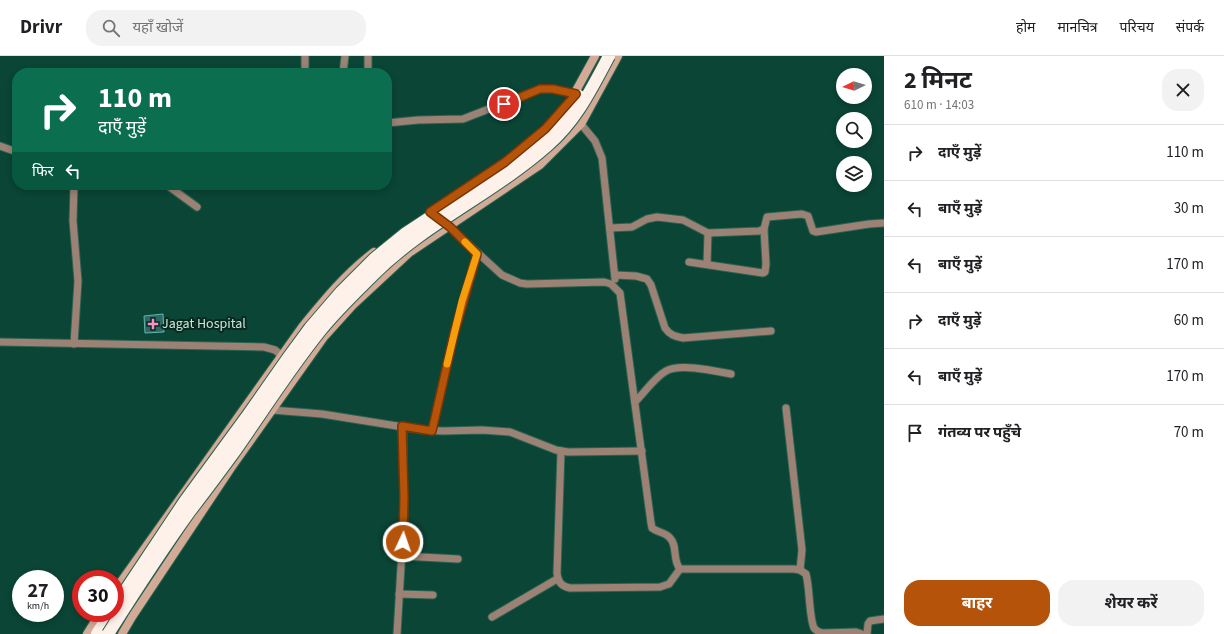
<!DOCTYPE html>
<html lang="hi">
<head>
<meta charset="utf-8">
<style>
  :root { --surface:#fff; --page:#f2f2f2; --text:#202124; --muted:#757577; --line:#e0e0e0; --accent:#b45309 }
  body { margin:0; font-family:"Source Sans 3","Noto Sans Devanagari",sans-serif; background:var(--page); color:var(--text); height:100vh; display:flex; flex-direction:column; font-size:15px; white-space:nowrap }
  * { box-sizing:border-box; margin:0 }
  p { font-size:13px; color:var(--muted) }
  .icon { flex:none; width:22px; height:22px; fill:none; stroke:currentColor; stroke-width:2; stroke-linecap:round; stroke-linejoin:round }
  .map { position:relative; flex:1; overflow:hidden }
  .sheet { display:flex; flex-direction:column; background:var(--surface); width:340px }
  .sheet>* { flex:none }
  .guide { position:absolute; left:12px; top:12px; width:380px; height:122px; border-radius:16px; box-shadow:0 2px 6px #0003; background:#0b6e4f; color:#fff; overflow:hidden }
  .needle { width:26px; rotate:265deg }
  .controls { position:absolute; left:836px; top:12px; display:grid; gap:8px }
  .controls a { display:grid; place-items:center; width:36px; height:36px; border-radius:50%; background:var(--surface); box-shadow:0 2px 6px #0003; font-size:20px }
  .speed { position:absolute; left:12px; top:514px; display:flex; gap:8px; font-size:20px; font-weight:700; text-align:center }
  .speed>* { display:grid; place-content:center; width:52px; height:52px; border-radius:50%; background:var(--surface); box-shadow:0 2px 6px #0003; line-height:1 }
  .speed small { font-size:10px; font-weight:400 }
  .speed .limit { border:6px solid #d22; background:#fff; color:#111 }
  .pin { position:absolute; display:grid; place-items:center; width:34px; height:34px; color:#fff; margin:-17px; border:2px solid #fff; border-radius:50%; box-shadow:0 1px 4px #0007 }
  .me { position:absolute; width:44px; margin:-22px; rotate:3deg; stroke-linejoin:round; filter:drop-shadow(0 0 3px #0008) }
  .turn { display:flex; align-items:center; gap:14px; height:84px; padding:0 20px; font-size:18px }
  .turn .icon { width:52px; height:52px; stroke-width:2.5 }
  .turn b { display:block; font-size:28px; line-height:34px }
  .then { display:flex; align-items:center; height:38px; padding:0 20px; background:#0003; gap:8px; font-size:15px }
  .round { display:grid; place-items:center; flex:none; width:42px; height:42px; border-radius:16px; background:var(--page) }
  .headline { display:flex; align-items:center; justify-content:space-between; height:68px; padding:0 20px }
  h1 { font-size:24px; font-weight:700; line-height:30px }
  .action { display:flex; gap:8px; margin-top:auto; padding:8px 20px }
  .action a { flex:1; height:46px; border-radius:16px; background:var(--accent); color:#fff; font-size:16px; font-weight:700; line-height:46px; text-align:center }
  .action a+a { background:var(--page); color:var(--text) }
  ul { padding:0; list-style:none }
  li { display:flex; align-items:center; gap:12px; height:56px; padding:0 20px; border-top:1px solid var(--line) }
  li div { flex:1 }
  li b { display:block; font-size:15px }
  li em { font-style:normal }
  header { display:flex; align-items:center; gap:24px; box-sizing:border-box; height:56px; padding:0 20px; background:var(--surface); border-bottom:1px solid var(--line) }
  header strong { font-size:19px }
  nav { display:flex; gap:22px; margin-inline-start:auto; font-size:14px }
  .search { width:280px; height:36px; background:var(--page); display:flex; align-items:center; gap:10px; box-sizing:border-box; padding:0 14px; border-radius:16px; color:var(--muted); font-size:15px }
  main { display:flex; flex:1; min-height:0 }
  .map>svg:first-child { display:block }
  .building { fill:#2e6864; stroke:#63b5af }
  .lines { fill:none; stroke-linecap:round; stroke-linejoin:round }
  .street-casing { stroke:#2c6253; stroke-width:9 }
  .secondary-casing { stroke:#2c6253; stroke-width:10 }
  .highway-casing { stroke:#2c6253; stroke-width:14 }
  .street { stroke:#9c8275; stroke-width:7 }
  .secondary { stroke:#d2aa95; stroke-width:8 }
  .highway { stroke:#fef1ea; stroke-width:12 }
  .highway-bridge-casing { stroke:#2c6253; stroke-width:14; stroke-linecap:butt }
  .highway-bridge { stroke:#fef1ea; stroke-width:12 }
  .route-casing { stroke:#753606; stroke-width:10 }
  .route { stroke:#b45309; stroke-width:7 }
  .slow { stroke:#f59e0b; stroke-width:7 }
  .poi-dot { fill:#fa8fc6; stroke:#09281e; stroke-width:1.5 }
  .labels { text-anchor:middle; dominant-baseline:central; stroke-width:4; stroke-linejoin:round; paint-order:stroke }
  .poi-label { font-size:14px; fill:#c5e7d9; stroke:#09281e; text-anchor:start }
</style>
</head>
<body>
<header>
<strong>Drivr</strong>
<div class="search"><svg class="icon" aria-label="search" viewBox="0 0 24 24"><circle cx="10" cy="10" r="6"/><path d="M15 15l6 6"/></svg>यहाँ खोजें</div>
<nav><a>होम</a><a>मानचित्र</a><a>परिचय</a><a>संपर्क</a></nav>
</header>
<main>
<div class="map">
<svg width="884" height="578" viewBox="0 0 884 578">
  <rect width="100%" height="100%" fill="#0a4535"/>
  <path class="building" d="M163 258 164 276 145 277 144 260Z"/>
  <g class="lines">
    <g class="street-casing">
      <g id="street">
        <path d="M305 17V0"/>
        <path d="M343 17 345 0"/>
        <path d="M368 17V0"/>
        <path d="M387 67 418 64 463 63 540 33H553L576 38"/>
        <path d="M581 68 595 85 602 102 615 223"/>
        <path d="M0 90 17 96"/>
        <path d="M167 129 197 151"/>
        <path d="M445 167 502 219 520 227 527 228 604 226 611 228 620 237 651 467 652 472C658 477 665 476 670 482 678 490 672 504 680 513H794L800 514 806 518C810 533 809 561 814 572 816 575 819 576 822 577L856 576 862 578"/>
        <path d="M610 172 632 171 647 163 657 161 683 164 708 177 759 175 764 173 767 161 802 158 808 160 813 175 816 176 869 168 884 167"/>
        <path d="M689 206 763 217 765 216 766 208 764 173"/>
        <path d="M707 208 708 177"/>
        <path d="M615 219 636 220 647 223 651 229 665 272C670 279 674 280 683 282L771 275"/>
        <path d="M0 286 264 291 275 294 281 299"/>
        <path d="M74 288 78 225 73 165 74 129"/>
        <path d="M635 346C645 336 654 322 666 315 680 307 715 315 731 318"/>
        <path d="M786 352 802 494 800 514"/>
        <path d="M272 354 322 358 422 374 443 375 482 374 510 376 556 394 568 396 642 395"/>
        <path d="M432 375 454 278 477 198"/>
        <path d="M561 395 557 517C558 526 561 530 570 532L660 531 669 528 680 513"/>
        <path d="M402 500 458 503"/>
        <path d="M399 538 433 539"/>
        <path d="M492 561 557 523"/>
        <path d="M397 578 404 460 403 370"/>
        <path d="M867 578 868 568 870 565 884 563"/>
      </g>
    </g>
    <g class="secondary-casing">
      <g id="secondary">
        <path d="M572 42 595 0"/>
        <path d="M115 534 302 271C324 244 346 217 374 196"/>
        <path d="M87 578 100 557"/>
        <path d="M122 578 132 561 231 412 324 281 353 249 409 197 540 109 581 68 618 0"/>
      </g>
    </g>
    <g class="highway-casing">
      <path id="highway" d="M97 578 110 557"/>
    </g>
    <use href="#street" class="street"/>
    <use href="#secondary" class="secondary"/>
    <use href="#highway" class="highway"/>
    <g class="highway-bridge-casing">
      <g id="highway-bridge">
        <path d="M115 550 185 445 248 359 288 302 310 272 341 236 374 203 406 177 491 121 545 79 579 40"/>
        <path d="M108 578C134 537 161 495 190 455 204 437 218 418 232 399 261 358 288 315 320 275 336 255 355 237 373 219 425 167 494 137 548 89 576 65 592 32 609 0"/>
      </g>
    </g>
    <use href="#highway-bridge" class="highway-bridge"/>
  </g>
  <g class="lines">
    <g class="route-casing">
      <path id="route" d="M403 486 404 441 402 370 432 375 454 278 477 198 450 171 430 156 505 106 545 73 576 38 553 33H540L504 48"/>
    </g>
    <use href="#route" class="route"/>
    <path class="slow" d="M447 308 462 245 477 198 465 186"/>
  </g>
  <path class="poi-dot" d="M151 262h4v4h4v4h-4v4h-4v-4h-4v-4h4z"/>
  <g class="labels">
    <g class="poi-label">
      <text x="162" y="268">Jagat Hospital</text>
    </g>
  </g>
</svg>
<div class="controls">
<a><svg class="needle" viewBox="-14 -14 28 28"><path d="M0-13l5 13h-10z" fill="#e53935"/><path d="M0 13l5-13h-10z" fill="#757577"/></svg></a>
<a><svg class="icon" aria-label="search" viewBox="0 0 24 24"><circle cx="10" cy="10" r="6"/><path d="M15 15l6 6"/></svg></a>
<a><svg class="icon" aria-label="layers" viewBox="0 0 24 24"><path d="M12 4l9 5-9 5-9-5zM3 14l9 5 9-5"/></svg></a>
</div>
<div class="speed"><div>27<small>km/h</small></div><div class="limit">30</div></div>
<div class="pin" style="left:504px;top:48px;background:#d93025"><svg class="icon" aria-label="arrive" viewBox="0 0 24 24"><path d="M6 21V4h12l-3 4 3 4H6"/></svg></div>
<svg class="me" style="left:403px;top:486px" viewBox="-20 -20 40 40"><circle r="17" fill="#b45309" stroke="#fff" stroke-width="3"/><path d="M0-11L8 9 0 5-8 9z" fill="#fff"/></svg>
<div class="guide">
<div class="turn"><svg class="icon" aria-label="right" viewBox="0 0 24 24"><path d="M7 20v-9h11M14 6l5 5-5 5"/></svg><div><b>110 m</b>दाएँ मुड़ें</div></div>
<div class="then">फिर<svg class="icon" aria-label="left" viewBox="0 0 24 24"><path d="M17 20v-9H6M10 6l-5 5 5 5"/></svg></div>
</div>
</div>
<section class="sheet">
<div class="headline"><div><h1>2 मिनट</h1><p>610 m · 14:03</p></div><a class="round"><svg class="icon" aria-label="close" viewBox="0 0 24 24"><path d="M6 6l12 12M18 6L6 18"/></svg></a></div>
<ul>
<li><svg class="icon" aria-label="right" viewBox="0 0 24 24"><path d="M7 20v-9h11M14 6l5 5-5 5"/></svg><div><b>दाएँ मुड़ें</b></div><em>110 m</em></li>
<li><svg class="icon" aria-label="left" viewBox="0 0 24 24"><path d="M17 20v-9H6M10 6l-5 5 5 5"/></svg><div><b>बाएँ मुड़ें</b></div><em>30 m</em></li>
<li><svg class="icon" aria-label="left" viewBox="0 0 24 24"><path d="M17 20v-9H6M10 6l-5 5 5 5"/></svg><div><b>बाएँ मुड़ें</b></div><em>170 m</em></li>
<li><svg class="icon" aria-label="right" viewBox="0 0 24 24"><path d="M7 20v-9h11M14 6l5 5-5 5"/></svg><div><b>दाएँ मुड़ें</b></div><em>60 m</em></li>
<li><svg class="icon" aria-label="left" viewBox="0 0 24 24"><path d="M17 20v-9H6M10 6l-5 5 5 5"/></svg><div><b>बाएँ मुड़ें</b></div><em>170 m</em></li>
<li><svg class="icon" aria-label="arrive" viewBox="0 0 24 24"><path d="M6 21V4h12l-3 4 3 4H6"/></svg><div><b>गंतव्य पर पहुँचे</b></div><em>70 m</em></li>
</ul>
<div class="action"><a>बाहर</a><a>शेयर करें</a></div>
</section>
</main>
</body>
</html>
